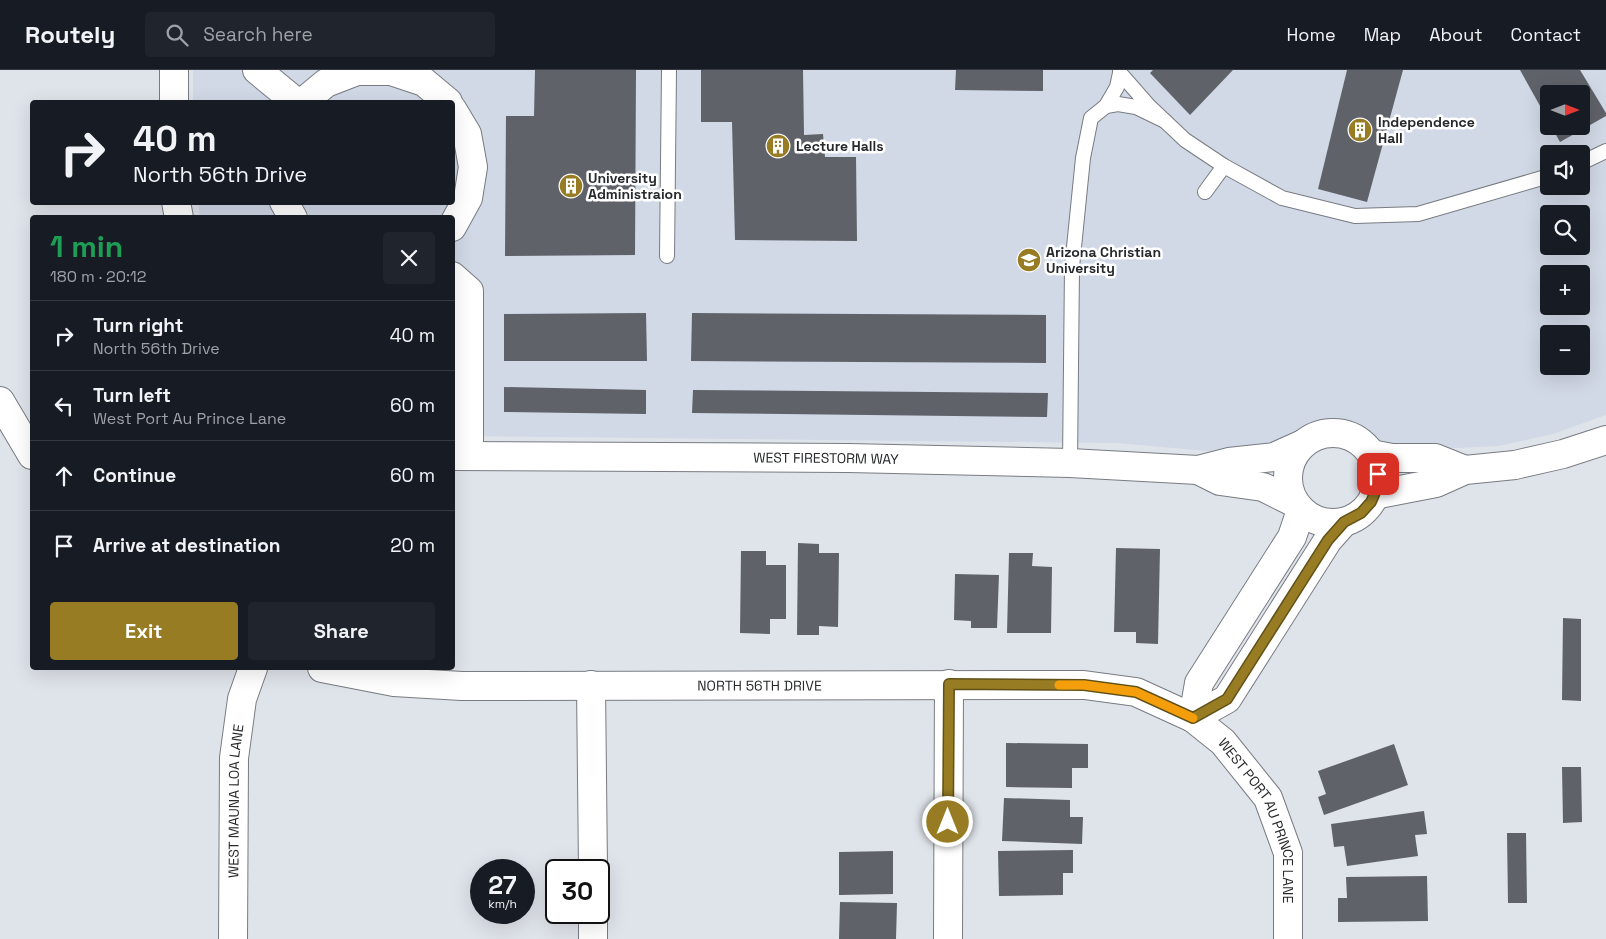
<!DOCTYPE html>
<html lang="en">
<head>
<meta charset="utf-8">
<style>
  :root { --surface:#171b24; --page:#20242c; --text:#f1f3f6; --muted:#9ea1a6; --line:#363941; --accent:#977c24 }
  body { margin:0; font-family:"Space Grotesk",sans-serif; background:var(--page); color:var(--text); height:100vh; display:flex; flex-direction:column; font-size:19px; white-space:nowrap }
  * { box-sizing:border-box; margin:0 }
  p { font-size:16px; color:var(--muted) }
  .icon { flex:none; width:28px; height:28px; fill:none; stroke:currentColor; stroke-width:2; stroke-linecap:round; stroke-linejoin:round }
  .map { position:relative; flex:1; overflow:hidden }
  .details { position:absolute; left:30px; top:145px; width:425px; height:455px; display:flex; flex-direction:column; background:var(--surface); border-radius:5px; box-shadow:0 5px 20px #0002 }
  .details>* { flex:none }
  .guide { position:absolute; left:30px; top:30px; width:425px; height:105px; border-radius:5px; box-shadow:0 5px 20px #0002; background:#171b24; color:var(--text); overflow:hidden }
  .needle { width:32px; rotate:90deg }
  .fabs { position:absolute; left:1540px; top:15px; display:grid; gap:10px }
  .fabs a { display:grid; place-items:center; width:50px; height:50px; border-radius:5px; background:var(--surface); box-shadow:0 5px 20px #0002; font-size:25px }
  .speed { position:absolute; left:470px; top:789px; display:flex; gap:10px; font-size:25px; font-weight:700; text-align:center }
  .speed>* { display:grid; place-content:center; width:65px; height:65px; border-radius:50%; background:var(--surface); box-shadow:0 5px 20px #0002; line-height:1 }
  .speed small { font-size:12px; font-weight:400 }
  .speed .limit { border:2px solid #111; border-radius:8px; background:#fff; color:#111 }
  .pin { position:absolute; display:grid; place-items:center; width:42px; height:42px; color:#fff; margin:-21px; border-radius:10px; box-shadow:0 2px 8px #0006 }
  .me { position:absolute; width:55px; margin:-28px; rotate:0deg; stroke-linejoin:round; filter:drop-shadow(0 0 4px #0008) }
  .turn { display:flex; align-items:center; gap:18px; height:105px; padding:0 20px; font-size:22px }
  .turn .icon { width:65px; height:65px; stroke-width:2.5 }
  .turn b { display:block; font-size:35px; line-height:42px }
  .round { display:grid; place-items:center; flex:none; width:52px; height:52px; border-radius:5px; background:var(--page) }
  .overview { display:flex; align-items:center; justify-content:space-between; height:85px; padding:0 20px }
  h1 { font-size:30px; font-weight:700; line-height:38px; color:#1e9e55 }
  .action { display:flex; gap:10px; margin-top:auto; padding:10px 20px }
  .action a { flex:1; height:58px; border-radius:5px; background:var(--accent); color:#fff; font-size:20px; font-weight:700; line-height:58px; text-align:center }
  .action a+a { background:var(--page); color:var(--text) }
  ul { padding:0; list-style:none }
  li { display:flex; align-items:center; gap:15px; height:70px; padding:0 20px; border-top:1px solid var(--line) }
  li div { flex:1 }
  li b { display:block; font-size:19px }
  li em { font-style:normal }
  header { display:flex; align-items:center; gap:30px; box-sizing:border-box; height:70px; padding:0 25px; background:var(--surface); border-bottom:1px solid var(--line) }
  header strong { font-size:24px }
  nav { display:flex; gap:28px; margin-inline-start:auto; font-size:18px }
  .search { width:350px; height:45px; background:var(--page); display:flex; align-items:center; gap:12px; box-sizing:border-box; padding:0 18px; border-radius:5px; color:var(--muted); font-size:19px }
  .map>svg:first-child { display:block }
  .built { fill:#d1d8e6; fill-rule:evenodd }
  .building { fill:#5f6269 }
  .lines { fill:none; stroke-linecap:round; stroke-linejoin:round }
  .service-casing { stroke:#787c82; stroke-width:16 }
  .minor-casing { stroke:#787c82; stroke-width:30 }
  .tertiary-casing { stroke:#787c82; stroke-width:30 }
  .service { stroke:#fff; stroke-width:14 }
  .minor { stroke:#fff; stroke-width:28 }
  .tertiary { stroke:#fff; stroke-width:28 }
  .route-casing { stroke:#625117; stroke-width:12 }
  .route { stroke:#977c24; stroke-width:9 }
  .slow { stroke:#f59e0b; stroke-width:9 }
  .labels { text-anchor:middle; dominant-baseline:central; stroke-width:5; stroke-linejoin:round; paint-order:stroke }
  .poi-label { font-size:14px; font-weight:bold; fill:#27292b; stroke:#fff; text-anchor:start }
  .street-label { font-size:14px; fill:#27292b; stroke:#fff }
</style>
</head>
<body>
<header>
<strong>Routely</strong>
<div class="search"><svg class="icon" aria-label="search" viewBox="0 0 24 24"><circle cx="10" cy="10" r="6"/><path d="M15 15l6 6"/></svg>Search here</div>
<nav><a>Home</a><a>Map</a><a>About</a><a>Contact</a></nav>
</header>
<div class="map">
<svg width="1606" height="869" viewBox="0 0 1606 869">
  <rect width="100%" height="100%" fill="#dfe3ea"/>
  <path class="built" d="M193 0H1606V345L1553 364 1498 376 1434 379 1399 378 1377 370 1357 358 1340 353 1320 354 1285 376 1230 383 1117 373 453 366 452 148 200 147 198 133 452 132V32H193ZM1549 24H1581V56H1549ZM1549 84H1581V116H1549ZM1549 144H1581V176H1549ZM1549 204H1581V236H1549ZM1549 264H1581V296H1549Z"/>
  <g class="building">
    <path d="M535 0H636L635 185 505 186 506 46H534Z"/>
    <path d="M701 0H803L804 65 823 64 825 87H856L857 171 735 170 732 52H701Z"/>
    <path d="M956 0H1043V21L955 20Z"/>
    <path d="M1153 0H1233L1190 45 1150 3Z"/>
    <path d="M1347 0H1403L1367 132 1318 119Z"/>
    <path d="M1520 0H1580L1606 43V46L1560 72 1551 56H1581V24H1549V52Z"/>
    <path d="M646 243 647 291H504V244Z"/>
    <path d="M692 243 1046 245V293L691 291Z"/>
    <path d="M504 317 646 320V344L504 342Z"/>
    <path d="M693 320 1048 323 1047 347 692 343Z"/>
    <path d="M798 473 819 474V483H839L838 557 819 556V565H797Z"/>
    <path d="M1116 478 1160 479 1158 574 1136 573V562H1114Z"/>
    <path d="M741 481H766V495H786V549H770V564L740 563Z"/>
    <path d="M1009 483H1033L1032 496 1052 497 1051 563H1007Z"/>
    <path d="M955 504 999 505 997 558H971V551L954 550Z"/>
    <path d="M1563 548 1581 549V631L1562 630Z"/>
    <path d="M1006 673 1088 674V698H1072V718L1006 717Z"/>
    <path d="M1394 674 1408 715 1324 745 1318 727 1326 724 1318 701Z"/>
    <path d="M1562 697H1581L1582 752 1563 753Z"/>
    <path d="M1004 728 1070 730V747H1083L1082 774 1002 771Z"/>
    <path d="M1424 741 1427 764 1415 765 1418 786 1347 796 1344 776 1334 777 1331 754Z"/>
    <path d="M1507 763H1526L1527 833H1508Z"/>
    <path d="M1073 780V803H1063V825L999 826 998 781Z"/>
    <path d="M893 781V824L839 825V782Z"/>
    <path d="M1427 806 1428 851 1338 852V828H1347L1346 807Z"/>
    <path d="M840 832 897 833 896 869H839Z"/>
  </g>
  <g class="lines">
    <g class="service-casing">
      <g id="service">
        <path d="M1120 0V3L1149 36 1185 70 1224 96"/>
        <path d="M1106 36 1117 17 1120 3"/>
        <path d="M1581 93 1606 81"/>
        <path d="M1205 122 1224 96 1282 128 1355 146 1418 144 1549 106"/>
        <path d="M667 186 669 0"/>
        <path d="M1070 393 1072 197 1083 88 1091 48 1106 36 1118 34 1136 37 1165 51"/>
      </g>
    </g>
    <g class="minor-casing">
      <g id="minor">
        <path d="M0 331 32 385"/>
        <path id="s1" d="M322 598 394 612 462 616 1084 615 1136 622 1193 648 1223 672 1268 728 1288 783V869"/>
        <path d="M591 615 593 800"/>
        <path d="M1193 648 1227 629 1328 470 1344 452"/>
        <path d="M1193 648 1199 613 1292 467 1301 440"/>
        <path d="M593 842V869"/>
        <path id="s2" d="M233 869 234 688 242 629 253 598"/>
        <path d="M948 869 949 614"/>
      </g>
    </g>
    <g class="tertiary-casing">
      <g id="tertiary">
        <path d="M174 0V32"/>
        <path d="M257 0 296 32"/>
        <path d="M303 32 326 13 357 1H391L424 12 448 32"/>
        <path d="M452 39 467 64 473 97 468 128 452 157"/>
        <path d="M176 132 179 148"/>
        <path d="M284 132 293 148"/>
        <path d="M452 206 469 221V386"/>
        <circle cx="1333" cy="408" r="45"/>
        <path d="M1371 384 1392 388H1435L1465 400"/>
        <path id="s3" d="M452 386 848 388 1070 393 1198 400 1229 392 1274 387 1303 374"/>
        <path d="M1198 400 1220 411 1263 417 1295 433"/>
        <path d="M1374 425 1436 413 1465 400 1515 395 1563 384 1606 370"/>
      </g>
    </g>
    <use href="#service" class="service"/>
    <use href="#minor" class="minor"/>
    <use href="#tertiary" class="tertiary"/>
  </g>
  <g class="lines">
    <g class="route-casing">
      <path id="route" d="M948 752 949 614 1084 615 1136 622 1193 648 1227 629 1328 470 1344 452 1361 443 1371 432 1377 418 1378 404"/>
    </g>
    <use href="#route" class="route"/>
    <path class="slow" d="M1059 615H1084L1136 622 1193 648"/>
  </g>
  <defs>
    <g id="building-disc" transform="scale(1.25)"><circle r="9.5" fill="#977c24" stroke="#fff"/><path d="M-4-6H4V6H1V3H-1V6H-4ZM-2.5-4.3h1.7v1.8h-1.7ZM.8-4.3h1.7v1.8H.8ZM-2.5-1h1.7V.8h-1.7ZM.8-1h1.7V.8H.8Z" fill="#fff"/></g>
    <g id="university-disc" transform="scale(1.25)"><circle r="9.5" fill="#977c24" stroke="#fff"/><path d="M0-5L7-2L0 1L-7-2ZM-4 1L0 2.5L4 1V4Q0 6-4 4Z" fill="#fff"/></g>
  </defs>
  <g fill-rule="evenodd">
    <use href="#building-disc" x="1360" y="60"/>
    <use href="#building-disc" x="778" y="76"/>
    <use href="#building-disc" x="571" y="116"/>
    <use href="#university-disc" x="1029" y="190"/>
  </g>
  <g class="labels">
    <g class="poi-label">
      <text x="1378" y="52">Independence<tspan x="1378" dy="16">Hall</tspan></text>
      <text x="796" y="76">Lecture Halls</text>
      <text x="588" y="108">University<tspan x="588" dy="16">Administraion</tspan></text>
      <text x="1046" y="182">Arizona Christian<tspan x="1046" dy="16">University</tspan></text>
    </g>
    <g class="street-label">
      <text stroke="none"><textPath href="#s3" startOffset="374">WEST FIRESTORM WAY</textPath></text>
      <text stroke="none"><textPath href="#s1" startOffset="439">NORTH 56TH DRIVE</textPath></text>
      <text stroke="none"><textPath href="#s2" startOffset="138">WEST MAUNA LOA LANE</textPath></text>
      <text stroke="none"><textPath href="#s1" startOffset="1006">WEST PORT AU PRINCE LANE</textPath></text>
    </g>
  </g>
</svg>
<div class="fabs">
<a><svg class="needle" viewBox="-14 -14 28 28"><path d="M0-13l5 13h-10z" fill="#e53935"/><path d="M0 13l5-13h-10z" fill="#9ea1a6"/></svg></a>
<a><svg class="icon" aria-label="sound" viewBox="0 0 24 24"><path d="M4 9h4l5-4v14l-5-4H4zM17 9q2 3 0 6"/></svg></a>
<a><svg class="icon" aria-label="search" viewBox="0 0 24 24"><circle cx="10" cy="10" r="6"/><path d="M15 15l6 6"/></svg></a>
<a>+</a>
<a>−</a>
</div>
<div class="speed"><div>27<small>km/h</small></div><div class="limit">30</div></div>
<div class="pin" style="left:1378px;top:404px;background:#d93025"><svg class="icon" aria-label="arrive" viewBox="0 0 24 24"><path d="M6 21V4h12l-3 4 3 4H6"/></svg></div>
<svg class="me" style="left:948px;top:752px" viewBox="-20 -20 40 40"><circle r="17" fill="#977c24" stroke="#fff" stroke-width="3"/><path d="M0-11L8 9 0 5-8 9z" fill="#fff"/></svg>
<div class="guide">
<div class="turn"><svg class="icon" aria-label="right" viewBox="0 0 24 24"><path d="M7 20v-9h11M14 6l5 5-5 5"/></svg><div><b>40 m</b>North 56th Drive</div></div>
</div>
<section class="details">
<div class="overview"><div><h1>1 min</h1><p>180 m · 20:12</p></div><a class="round"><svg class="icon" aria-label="close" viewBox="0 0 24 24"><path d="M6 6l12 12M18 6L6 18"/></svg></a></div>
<ul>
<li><svg class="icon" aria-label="right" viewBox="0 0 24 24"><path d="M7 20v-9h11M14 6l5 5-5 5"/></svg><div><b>Turn right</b><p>North 56th Drive</p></div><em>40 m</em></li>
<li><svg class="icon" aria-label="left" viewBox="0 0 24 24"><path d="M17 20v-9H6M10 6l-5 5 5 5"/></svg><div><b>Turn left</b><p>West Port Au Prince Lane</p></div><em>60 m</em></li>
<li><svg class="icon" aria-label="ahead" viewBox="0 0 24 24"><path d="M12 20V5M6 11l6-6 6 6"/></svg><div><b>Continue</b></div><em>60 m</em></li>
<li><svg class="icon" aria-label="arrive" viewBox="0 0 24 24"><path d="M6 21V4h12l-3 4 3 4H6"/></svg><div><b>Arrive at destination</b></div><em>20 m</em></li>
</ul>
<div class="action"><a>Exit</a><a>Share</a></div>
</section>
</div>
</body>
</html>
